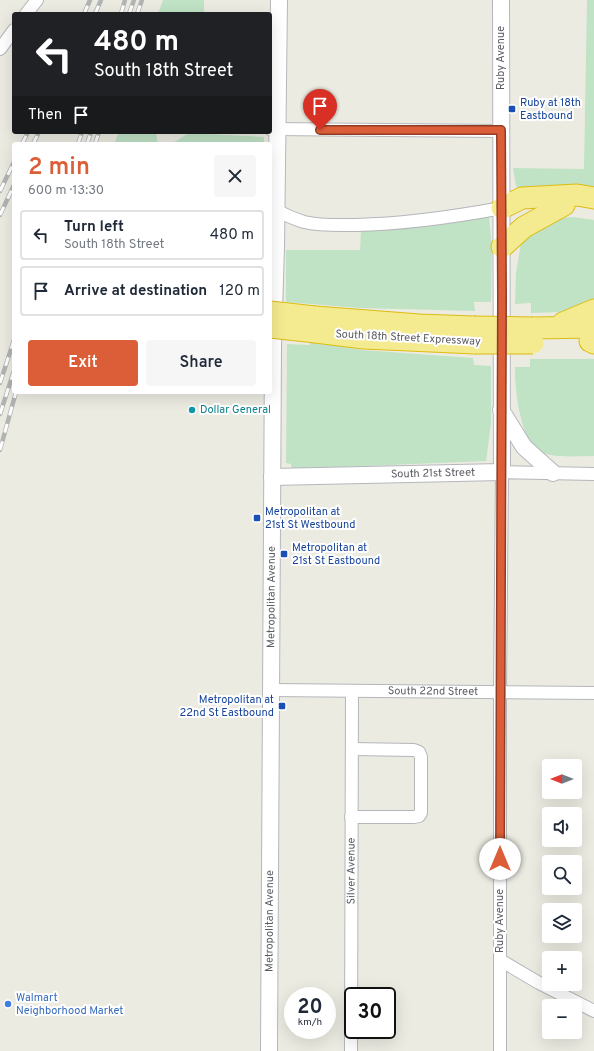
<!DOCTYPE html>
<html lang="en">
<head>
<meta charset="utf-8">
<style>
  :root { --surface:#fff; --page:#f6f6f7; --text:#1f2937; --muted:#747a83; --line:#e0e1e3; --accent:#db5e38 }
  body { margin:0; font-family:Overpass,sans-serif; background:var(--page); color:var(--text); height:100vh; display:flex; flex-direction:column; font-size:15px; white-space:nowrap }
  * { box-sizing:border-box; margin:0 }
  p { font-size:13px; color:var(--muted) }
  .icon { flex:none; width:22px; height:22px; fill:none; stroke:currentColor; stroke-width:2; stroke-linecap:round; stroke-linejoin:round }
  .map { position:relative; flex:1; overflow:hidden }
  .sheet { position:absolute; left:12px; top:142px; width:260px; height:252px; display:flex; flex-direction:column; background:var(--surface); border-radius:4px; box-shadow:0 4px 16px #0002 }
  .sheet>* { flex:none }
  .top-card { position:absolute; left:12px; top:12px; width:260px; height:122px; border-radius:4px; box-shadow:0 4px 16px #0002; background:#202124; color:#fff; overflow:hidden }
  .needle { width:26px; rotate:270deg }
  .buttons { position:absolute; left:542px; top:759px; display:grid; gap:8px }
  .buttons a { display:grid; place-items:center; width:40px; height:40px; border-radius:4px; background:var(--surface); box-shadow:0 4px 16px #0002; font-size:20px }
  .speed { position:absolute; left:284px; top:987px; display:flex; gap:8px; font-size:20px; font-weight:700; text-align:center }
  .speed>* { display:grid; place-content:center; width:52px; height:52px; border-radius:50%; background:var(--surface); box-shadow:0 4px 16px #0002; line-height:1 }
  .speed small { font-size:10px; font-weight:400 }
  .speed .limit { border:2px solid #111; border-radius:6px; background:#fff; color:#111 }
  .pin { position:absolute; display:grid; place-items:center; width:34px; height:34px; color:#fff; margin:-41px -17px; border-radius:50% 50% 50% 0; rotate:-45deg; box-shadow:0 0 4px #0007 }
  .pin .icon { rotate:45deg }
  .me { position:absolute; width:44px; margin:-22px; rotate:0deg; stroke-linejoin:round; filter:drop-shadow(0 0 3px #0008) }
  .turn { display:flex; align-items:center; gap:14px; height:84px; padding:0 16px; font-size:18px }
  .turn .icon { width:52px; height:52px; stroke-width:2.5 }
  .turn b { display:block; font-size:28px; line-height:34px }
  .then { display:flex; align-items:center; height:38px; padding:0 16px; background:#0003; gap:8px; font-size:15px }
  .round { display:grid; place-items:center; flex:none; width:42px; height:42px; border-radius:4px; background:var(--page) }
  .overview { display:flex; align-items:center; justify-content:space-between; height:68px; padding:0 16px }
  h1 { font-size:24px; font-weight:600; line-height:30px; color:var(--accent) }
  .action { display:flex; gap:8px; margin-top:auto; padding:8px 16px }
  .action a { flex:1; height:46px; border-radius:4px; background:var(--accent); color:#fff; font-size:16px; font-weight:600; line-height:46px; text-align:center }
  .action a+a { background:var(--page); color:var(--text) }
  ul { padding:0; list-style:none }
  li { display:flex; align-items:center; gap:12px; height:50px; margin:0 8px 6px; padding:0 8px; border:2px solid var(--line); border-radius:4px }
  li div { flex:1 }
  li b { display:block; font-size:15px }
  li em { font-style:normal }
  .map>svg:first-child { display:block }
  .green { fill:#c0e2c5 }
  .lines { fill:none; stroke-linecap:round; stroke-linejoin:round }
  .street-casing { stroke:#b4b6bb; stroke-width:14 }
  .secondary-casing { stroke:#b5b7bd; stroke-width:18 }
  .highway-casing { stroke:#ddbc11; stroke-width:23 }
  .street { stroke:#fff; stroke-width:12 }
  .secondary { stroke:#fff; stroke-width:16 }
  .highway { stroke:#f4ea90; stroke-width:21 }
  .rail-casing { stroke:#b2b3b3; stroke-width:4.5 }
  .rail { stroke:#fff; stroke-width:3; stroke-dasharray:9; stroke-linecap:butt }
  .highway-bridge-casing { stroke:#ddbc11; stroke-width:23; stroke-linecap:butt }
  .highway-bridge { stroke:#f4ea90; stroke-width:21 }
  .route-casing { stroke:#8e3d24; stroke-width:10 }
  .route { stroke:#db5e38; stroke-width:7 }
  .transit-dot { fill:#1a4fb4; stroke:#fff; stroke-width:1.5 }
  .culture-dot { fill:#0f9aa8; stroke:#fff; stroke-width:1.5 }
  .shop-dot { fill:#3f7fe0; stroke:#fff; stroke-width:1.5 }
  .labels { text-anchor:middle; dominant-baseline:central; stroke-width:4; stroke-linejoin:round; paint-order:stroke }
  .street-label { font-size:11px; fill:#5a5c62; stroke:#fff }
  .transit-label { font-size:11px; fill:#164399; stroke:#fff; text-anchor:start }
  .culture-label { font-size:11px; fill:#0d838f; stroke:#fff; text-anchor:start }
  .shop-label { font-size:11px; fill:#366cbe; stroke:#fff; text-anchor:start }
</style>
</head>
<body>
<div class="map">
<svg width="594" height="1051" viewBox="0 0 594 1051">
  <rect width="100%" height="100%" fill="#ecebe2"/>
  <g class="green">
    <path d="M163 0H204V14H158Z"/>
    <path d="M587 0H594V191L519 189 516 186 513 168 584 169Z"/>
    <path d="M119 132H156L158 144H114Z"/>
    <path d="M189 133 264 137V144H171Z"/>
    <path d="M489 216 492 248 491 302H474L475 311 359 308 286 302V250H360L361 231Z"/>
    <path d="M573 217 594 220V302L560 312 531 313V303L515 304 516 273 521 243 528 233 558 218Z"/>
    <path d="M310 341 362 350 473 358 474 365 491 366V424L486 461 292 469 291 464 286 463 287 344 310 345Z"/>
    <path d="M530 359H594V456C573 456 551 459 532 449 520 423 515 397 515 367H530Z"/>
  </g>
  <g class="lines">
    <g class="street-casing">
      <g id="street">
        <path d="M26 14 37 0"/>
        <path d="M0 49 14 30"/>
        <path d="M270 129 501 131"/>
        <path d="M276 210C285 215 294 219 304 222 321 226 339 225 356 225 405 224 453 217 502 208"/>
        <path id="s1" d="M271 690 594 693"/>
        <path d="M351 817H414L419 816 421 813V757L419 752 414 750 352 749"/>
        <path d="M500 960 539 983 594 1011"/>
        <path id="s2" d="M351 1051 352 691"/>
        <path d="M500 1051V692L502 472 594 474"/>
      </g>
    </g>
    <g class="secondary-casing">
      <g id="secondary">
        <path d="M501 410 524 447 553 473"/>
        <path id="s3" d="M272 477 502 472 501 0"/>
        <path id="s4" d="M269 1051 273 346 276 247 279 0"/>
      </g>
    </g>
    <g class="highway-casing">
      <g id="highway">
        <path d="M502 208 522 198 577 195 594 198"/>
        <path d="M502 247 524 227 564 205"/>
        <path d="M315 317 419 325 473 327"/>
        <path d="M563 323 594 310"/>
        <path d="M533 328 594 327"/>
        <path d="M316 332 364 338 475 343"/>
        <path d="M590 341 594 343"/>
      </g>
    </g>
    <use href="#street" class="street"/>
    <use href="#secondary" class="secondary"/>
    <use href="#highway" class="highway"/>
    <g class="rail-casing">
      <g id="rail">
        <path d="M84 14 90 0"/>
        <path d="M95 14 101 0"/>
        <path d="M121 14 125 0"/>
        <path d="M129 14 134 0"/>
        <path d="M137 14 142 0"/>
        <path d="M22 144 28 132"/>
        <path d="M33 144 39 132"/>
        <path d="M78 144 82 132"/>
        <path d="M87 144 91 132"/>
        <path d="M95 144 99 132"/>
        <path d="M0 191 14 162"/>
        <path d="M0 215 14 185"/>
        <path d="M0 383 14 340"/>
        <path d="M0 414 14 371"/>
        <path d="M0 450 16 392"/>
      </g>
    </g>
    <use href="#rail" class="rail"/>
    <g class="highway-bridge-casing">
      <g id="highway-bridge">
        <path d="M270 312 315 317"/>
        <path d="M270 327 316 332"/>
        <path d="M473 327 533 328"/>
        <path d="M475 343H533"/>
      </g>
    </g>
    <use href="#highway-bridge" class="highway-bridge"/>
  </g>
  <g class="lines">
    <g class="route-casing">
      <path id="route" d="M320 130H501L502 297 500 859"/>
    </g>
    <use href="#route" class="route"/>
  </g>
  <g class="transit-dot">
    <rect x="508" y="105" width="8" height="8" rx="2"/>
    <rect x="253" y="514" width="8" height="8" rx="2"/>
    <rect x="280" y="550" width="8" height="8" rx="2"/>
    <rect x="278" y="702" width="8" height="8" rx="2"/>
  </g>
  <circle class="culture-dot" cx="192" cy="410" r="4"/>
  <circle class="shop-dot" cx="8" cy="1004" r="4"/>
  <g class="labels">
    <g class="street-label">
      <text transform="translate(501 58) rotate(-90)">Ruby Avenue</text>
      <text transform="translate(408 338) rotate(3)">South 18th Street Expressway</text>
      <text stroke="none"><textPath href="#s3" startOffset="161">South 21st Street</textPath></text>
      <text stroke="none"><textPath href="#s4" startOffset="454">Metropolitan Avenue</textPath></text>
      <text stroke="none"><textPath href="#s1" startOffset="162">South 22nd Street</textPath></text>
      <text stroke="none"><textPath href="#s2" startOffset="180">Silver Avenue</textPath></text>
      <text stroke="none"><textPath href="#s4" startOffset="130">Metropolitan Avenue</textPath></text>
      <text transform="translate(500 921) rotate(-90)">Ruby Avenue</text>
    </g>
    <g class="transit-label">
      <text x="520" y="103">Ruby at 18th<tspan x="520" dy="13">Eastbound</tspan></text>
      <text x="265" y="512">Metropolitan at<tspan x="265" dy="13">21st St Westbound</tspan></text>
      <text x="292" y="548">Metropolitan at<tspan x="292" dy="13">21st St Eastbound</tspan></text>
      <text x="274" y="700" text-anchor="end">Metropolitan at<tspan x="274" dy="13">22nd St Eastbound</tspan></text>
    </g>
    <g class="culture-label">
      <text x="200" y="410">Dollar General</text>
    </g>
    <g class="shop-label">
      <text x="16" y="998">Walmart<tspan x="16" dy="13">Neighborhood Market</tspan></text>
    </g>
  </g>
</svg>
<div class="buttons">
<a><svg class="needle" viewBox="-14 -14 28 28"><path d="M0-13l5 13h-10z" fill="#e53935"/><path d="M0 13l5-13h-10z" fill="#747a83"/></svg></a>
<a><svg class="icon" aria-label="sound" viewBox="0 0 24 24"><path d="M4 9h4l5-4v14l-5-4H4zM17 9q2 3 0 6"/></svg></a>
<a><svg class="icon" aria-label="search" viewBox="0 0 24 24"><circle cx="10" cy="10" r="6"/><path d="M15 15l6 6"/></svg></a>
<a><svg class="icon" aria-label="layers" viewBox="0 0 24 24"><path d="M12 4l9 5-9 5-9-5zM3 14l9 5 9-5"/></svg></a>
<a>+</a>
<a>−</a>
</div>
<div class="speed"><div>20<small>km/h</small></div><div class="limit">30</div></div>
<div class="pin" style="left:320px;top:130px;background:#d93025"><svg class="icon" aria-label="arrive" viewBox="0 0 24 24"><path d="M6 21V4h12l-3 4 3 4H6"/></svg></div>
<svg class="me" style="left:500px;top:859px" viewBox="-20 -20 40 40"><circle r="19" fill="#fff"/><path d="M0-13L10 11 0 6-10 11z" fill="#db5e38"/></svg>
<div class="top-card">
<div class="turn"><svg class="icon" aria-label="left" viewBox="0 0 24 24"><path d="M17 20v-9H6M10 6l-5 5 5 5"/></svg><div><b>480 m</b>South 18th Street</div></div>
<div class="then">Then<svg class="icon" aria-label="arrive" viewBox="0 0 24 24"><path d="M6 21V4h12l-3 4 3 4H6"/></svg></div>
</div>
<section class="sheet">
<div class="overview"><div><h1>2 min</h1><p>600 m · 13:30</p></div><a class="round"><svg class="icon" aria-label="close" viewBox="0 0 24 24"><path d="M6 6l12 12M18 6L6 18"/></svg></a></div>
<ul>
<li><svg class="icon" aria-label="left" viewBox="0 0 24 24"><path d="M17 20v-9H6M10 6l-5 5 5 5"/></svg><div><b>Turn left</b><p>South 18th Street</p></div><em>480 m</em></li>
<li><svg class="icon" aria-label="arrive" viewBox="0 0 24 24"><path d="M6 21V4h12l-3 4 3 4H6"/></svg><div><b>Arrive at destination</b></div><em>120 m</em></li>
</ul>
<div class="action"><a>Exit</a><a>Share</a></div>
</section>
</div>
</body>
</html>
